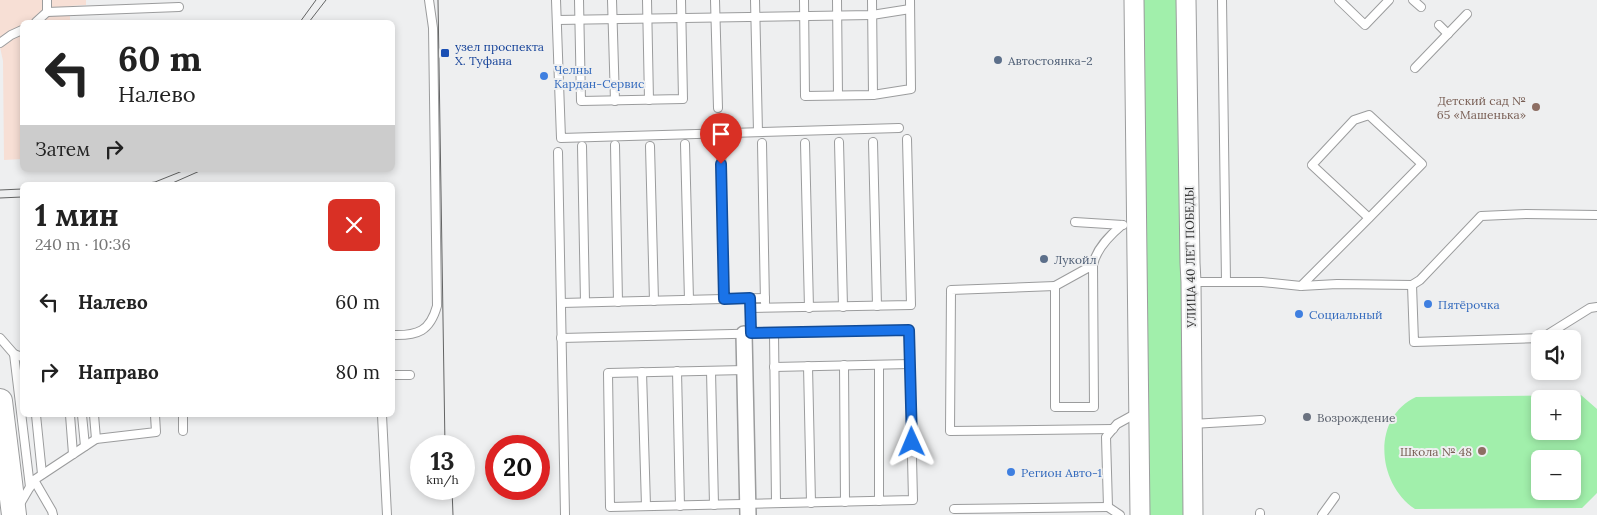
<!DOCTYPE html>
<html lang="ru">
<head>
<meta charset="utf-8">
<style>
  :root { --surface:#fff; --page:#f2f2f2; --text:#222; --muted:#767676 }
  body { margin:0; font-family:Lora,serif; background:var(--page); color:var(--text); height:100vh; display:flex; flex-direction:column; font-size:19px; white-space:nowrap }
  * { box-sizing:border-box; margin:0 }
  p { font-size:16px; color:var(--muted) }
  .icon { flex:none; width:28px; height:28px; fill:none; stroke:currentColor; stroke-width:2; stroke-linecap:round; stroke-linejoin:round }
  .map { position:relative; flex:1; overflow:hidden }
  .details { position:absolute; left:20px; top:182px; width:375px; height:235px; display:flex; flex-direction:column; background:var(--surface); border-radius:8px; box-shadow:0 2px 8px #0003 }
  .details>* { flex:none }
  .guide { position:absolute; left:20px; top:20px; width:375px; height:152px; border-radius:8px; box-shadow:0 2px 8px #0003; background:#fff; color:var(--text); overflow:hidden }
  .controls { position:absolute; left:1531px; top:330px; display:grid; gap:10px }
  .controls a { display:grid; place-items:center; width:50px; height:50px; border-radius:8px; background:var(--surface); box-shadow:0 2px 8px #0003; font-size:25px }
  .speed { position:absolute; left:410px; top:435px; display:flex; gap:10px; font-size:25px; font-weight:700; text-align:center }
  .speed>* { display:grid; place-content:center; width:65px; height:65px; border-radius:50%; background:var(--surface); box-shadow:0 2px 8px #0003; line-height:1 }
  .speed small { font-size:12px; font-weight:400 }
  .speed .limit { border:8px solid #d22; background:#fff; color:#111 }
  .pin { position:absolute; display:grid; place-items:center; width:42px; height:42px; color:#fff; margin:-51px -21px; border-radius:50% 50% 50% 0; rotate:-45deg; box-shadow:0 0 5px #0007 }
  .pin .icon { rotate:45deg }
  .me { position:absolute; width:55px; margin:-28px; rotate:359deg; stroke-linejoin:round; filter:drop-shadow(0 0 4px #0008) }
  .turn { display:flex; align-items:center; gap:18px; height:105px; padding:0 15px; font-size:22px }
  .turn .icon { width:65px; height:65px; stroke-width:2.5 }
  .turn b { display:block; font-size:35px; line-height:42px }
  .then { display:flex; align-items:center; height:48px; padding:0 15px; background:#0003; gap:10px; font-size:19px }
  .round { display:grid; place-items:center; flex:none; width:52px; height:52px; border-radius:8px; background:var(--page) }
  .headline { display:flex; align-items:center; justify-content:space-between; height:85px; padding:0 15px }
  h1 { font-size:30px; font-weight:800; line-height:38px }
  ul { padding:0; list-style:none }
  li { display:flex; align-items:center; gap:15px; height:70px; padding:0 15px }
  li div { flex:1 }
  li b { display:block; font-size:19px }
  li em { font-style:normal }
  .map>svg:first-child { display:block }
  .commercial { fill:#f7dfd5 }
  .green { fill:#a1efab; fill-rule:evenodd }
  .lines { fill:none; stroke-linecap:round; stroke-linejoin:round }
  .service-casing { stroke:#9b9c9d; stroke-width:10 }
  .minor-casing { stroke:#9b9c9d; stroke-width:18 }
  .tertiary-casing { stroke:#9b9c9d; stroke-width:21 }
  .primary-casing { stroke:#9b9c9d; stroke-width:26 }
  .service { stroke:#fff; stroke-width:8 }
  .minor { stroke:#fff; stroke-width:15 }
  .tertiary { stroke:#fff; stroke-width:19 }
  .primary { stroke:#fff; stroke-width:24 }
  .tram { stroke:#636464; stroke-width:1 }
  .route-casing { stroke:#114b97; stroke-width:12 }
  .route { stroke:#1a73e8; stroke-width:9 }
  .transit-dot { fill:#1a4fb4; stroke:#eeeff0; stroke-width:2 }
  .service-dot { fill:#5c6f8a; stroke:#eeeff0; stroke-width:2 }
  .shop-dot { fill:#3f7fe0; stroke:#eeeff0; stroke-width:2 }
  .education-dot { fill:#8d6e63; stroke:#eeeff0; stroke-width:2 }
  .worship-dot { fill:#6b7280; stroke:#eeeff0; stroke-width:2 }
  .labels { text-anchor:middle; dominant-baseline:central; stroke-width:4; stroke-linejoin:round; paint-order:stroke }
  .transit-label { font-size:12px; fill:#164399; stroke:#eeeff0; text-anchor:start }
  .service-label { font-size:12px; fill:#4e5e75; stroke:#eeeff0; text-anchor:start }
  .shop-label { font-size:12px; fill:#366cbe; stroke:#eeeff0; text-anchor:start }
  .education-label { font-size:12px; fill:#785e54; stroke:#eeeff0; text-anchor:end }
  .street-label { font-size:12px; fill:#2d2d2d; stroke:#eeeff0 }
  .worship-label { font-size:12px; fill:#5b616d; stroke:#eeeff0; text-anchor:start }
</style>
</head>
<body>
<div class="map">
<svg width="1597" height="515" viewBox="0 0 1597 515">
  <rect width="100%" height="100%" fill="#eeeff0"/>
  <path class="commercial" d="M0 0H86V5L70 6V22H22V159L4 160 3 61 0 47Z"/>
  <g class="green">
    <path d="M1142 0H1178L1186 515H1148Z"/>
    <path d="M1581 395 1597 409V493L1582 508 1415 509C1377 484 1371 418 1416 397ZM1540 399H1572V431H1540ZM1540 459H1572V491H1540Z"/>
  </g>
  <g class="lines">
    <g class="service-casing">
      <g id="service">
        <path d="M556 0 561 138 899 128"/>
        <path d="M579 0 581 101 683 99 681 0"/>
        <path d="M612 0 615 101"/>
        <path d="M647 0 649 100"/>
        <path d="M715 0 718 108"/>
        <path d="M755 0 758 132"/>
        <path d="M804 0 805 96 873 95 911 89 910 0"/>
        <path d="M837 0 838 95"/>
        <path d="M872 0 873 95"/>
        <path d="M1222 0 1226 282"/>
        <path d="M1339 0 1365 25 1389 0"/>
        <path d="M1413 0 1421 7"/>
        <path d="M47 12 179 7"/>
        <path d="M557 20 872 15 910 9"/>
        <path d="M36 22 47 12V0"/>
        <path d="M1439 25 1448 34"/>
        <path d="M0 43 11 35 22 30"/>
        <path d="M1415 68 1467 14"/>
        <path d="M839 142 843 307"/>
        <path d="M873 142 877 306"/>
        <path d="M762 143 765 303"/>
        <path d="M805 143 809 308"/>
        <path d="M685 144 689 300"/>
        <path d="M721 144 724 299"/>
        <path d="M615 145 618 302"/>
        <path d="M582 146 585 302"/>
        <path d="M650 146 654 301"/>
        <path d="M558 152 565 515"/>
        <path d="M1075 222 1123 225"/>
        <path d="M1093 265 1055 286V407H1094L1093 265C1096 249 1109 236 1122 225"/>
        <path d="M1191 282H1262L1301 286 1337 284 1412 285 1420 280 1481 216 1526 214 1597 215"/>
        <path d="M1412 285 1414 342 1542 338 1590 308 1597 307"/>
        <path d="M1055 286 951 290 950 431 1113 429"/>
        <path d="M1301 286 1369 218 1422 164 1369 115 1354 120 1312 165 1369 218"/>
        <path d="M561 303 765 298"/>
        <path d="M750 306 751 333"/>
        <path d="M750 308 911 305 907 139"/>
        <path d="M774 333 776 503"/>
        <path d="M392 335C418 336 430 331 437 306L433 28 429 0"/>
        <path d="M0 338 14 354 22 357"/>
        <path d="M561 338 909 330 913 500 610 507 608 373 745 370"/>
        <path d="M14 354 30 487"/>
        <path d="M844 365 845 502"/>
        <path d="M879 365V501"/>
        <path d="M808 366 811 503"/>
        <path d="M774 367 910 364"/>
        <path d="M677 371 680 506"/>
        <path d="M711 371 714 505"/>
        <path d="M642 372 646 506"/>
        <path d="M392 375H410"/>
        <path d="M36 415 42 474"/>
        <path d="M70 415 73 454"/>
        <path d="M82 415 85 446"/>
        <path d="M382 415 387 515"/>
        <path d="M1192 424 1261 420"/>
        <path d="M183 431V415"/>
        <path d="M96 439 156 432 155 415"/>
        <path d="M34 480 52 511 53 515"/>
        <path d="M20 504 34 480 96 439 94 415"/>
        <path d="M954 509 1108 507"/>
        <path d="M1260 513V515"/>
        <path d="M1120 515 1108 507 1106 437 1117 424 1137 413"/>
        <path d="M1322 515 1335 497"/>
      </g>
    </g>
    <g class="minor-casing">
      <path id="minor" d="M744 334 748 515"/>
    </g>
    <g class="tertiary-casing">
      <g id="tertiary">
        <path d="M1134 0 1140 515"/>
        <path d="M1186 0 1190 263 1191 282 1193 515"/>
      </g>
    </g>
    <g class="primary-casing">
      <path id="primary" d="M0 401 14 515"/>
    </g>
    <use href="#service" class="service"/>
    <use href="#minor" class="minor"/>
    <use href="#tertiary" class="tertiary"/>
    <use href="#primary" class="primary"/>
    <g class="tram">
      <path d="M438 0 445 446"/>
      <path d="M300 22 316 0"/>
      <path d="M309 22 326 0"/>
      <path d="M134 185 155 182 185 170"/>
      <path d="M168 185 202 170"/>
      <path d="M0 190 22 189"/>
      <path d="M0 198 22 197"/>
      <path d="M452 489 453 515"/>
    </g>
  </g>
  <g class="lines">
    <g class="route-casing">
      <path id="route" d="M721 164 724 299 750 298 751 333 909 330 912 442"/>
    </g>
    <use href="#route" class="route"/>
  </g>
  <rect class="transit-dot" x="440" y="48" width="10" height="10" rx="2.5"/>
  <g class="service-dot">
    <circle cx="998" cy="60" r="5"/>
    <circle cx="1044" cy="259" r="5"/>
  </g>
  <g class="shop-dot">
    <circle cx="544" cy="76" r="5"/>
    <circle cx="1428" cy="304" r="5"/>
    <circle cx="1299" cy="314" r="5"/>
    <circle cx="1011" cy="472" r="5"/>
  </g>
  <g class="education-dot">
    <circle cx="1536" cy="107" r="5"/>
    <circle cx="1482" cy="451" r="5"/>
  </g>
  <circle class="worship-dot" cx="1307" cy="417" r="5"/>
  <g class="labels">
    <g class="transit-label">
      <text x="455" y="46">узел проспекта<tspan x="455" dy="14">Х. Туфана</tspan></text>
    </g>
    <g class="service-label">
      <text x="1008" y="60">Автостоянка-2</text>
      <text x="1054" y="259">Лукойл</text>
    </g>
    <g class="shop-label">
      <text x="554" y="69">Челны<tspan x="554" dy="14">Кардан-Сервис</tspan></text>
      <text x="1438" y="304">Пятёрочка</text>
      <text x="1309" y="314">Социальный</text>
      <text x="1021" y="472">Регион Авто-1</text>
    </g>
    <g class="education-label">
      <text x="1526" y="100">Детский сад №<tspan x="1526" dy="14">65 «Машенька»</tspan></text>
      <text x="1472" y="451">Школа № 48</text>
    </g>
    <g class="street-label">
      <text transform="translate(1190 257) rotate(-91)">УЛИЦА 40 ЛЕТ ПОБЕДЫ</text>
    </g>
    <g class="worship-label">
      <text x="1317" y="417">Возрождение</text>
    </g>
  </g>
</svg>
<div class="controls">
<a><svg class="icon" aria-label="sound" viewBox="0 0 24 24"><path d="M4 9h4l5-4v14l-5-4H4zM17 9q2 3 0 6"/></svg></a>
<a>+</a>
<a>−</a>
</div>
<div class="speed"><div>13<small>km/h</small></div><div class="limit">20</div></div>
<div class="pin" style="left:721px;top:164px;background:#d93025"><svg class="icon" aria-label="arrive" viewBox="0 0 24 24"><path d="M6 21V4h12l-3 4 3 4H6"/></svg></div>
<svg class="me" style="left:912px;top:442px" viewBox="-20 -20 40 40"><path d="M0-17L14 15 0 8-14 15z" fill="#1a73e8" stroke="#fff" stroke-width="4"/></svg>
<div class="guide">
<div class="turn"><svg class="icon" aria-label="left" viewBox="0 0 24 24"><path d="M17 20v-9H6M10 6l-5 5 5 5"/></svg><div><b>60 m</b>Налево</div></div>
<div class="then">Затем<svg class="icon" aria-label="right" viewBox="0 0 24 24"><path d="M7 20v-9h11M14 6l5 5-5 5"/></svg></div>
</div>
<section class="details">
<div class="headline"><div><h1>1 мин</h1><p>240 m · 10:36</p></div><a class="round" style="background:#d93025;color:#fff"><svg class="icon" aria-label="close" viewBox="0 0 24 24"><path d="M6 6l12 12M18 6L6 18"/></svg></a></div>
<ul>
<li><svg class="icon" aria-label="left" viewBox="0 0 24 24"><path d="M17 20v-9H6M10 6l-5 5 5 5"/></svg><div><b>Налево</b></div><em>60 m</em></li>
<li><svg class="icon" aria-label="right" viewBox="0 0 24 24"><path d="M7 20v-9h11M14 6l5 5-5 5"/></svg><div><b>Направо</b></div><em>80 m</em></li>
</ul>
</section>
</div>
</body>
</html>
